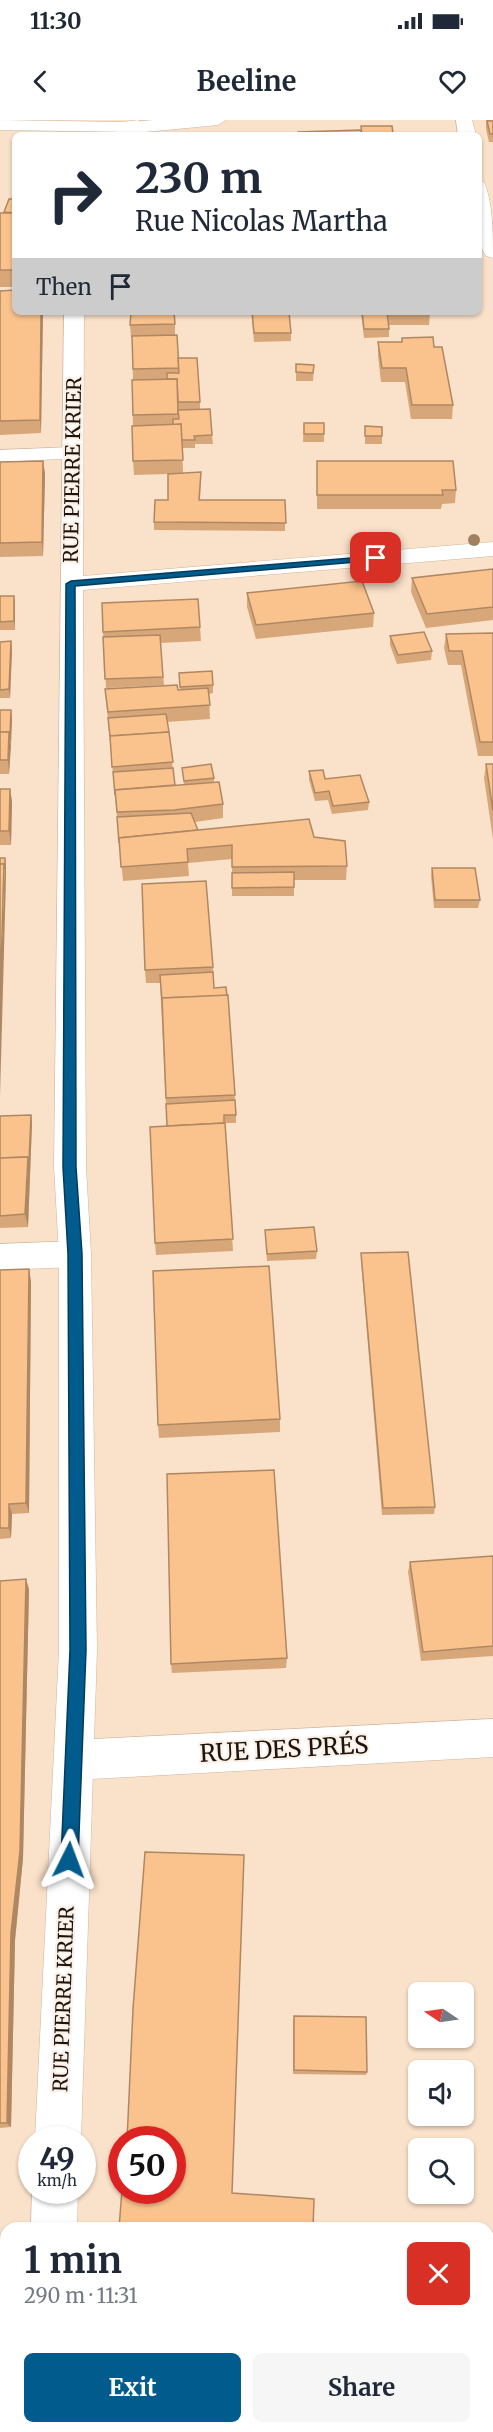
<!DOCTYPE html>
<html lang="en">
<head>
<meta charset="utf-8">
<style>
  :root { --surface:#fff; --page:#f6f6f7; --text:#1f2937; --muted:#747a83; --accent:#015c8d }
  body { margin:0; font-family:Merriweather,serif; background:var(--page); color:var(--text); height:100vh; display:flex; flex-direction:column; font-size:22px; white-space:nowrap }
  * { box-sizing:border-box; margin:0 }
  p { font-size:20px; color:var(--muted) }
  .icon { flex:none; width:33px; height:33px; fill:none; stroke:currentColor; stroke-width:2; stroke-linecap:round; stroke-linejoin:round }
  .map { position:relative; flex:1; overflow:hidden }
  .drawer { position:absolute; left:0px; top:2102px; width:494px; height:212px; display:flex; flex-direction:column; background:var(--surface); border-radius:18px 18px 0 0; box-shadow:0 2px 4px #0004 }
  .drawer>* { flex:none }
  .hud { position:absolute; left:12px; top:12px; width:470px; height:183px; border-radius:9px; box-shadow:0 2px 4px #0004; background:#fff; color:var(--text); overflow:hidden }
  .needle { width:39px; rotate:283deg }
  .tools { position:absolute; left:408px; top:1862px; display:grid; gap:12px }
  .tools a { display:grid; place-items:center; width:66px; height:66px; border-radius:9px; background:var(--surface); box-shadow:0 2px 4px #0004; font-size:30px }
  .speed { position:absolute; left:18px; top:2006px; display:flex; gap:12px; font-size:30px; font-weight:700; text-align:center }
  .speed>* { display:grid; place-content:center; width:78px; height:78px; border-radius:50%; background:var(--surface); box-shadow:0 2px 4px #0004; line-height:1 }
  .speed small { font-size:15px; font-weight:400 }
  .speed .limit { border:9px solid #d22; background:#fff; color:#111 }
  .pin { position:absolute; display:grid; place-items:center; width:51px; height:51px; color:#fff; margin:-26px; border-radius:12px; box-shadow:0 3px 9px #0006 }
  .me { position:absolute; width:66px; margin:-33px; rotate:3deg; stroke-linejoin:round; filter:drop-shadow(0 0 4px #0008) }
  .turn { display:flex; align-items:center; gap:21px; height:126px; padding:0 24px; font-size:27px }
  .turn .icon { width:78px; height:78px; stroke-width:2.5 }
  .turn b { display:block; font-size:42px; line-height:51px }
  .then { display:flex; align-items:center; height:57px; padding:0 24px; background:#0003; gap:12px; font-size:22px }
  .round { display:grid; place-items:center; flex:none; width:63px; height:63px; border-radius:9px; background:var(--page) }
  .head { display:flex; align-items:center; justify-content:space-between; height:102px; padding:0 24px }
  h1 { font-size:36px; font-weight:700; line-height:45px }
  .primary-button { display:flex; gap:12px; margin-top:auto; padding:12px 24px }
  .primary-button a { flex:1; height:69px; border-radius:9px; background:var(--accent); color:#fff; font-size:24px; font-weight:700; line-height:69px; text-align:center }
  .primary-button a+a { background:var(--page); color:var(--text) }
  .status { display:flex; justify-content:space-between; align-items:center; height:42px; padding:0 30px; background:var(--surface); direction:ltr }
  .status svg { height:16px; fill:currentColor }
  header { display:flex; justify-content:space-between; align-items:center; height:78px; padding:0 24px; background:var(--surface); font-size:27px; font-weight:700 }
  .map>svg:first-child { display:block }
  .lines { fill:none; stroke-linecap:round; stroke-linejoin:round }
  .street-casing { stroke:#ceb6a0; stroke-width:1 }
  .secondary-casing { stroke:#ceb6a0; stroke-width:1 }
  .street { fill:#fff; fill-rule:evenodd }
  .secondary { fill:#fff; fill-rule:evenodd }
  .tree { fill:#a0815f }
  .wall { fill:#d7a779 }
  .shaded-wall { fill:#af8863 }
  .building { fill:#fac28d; stroke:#af8863; stroke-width:1.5 }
  .route { fill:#015c8d; stroke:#013c5c; stroke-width:1.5 }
  .labels { text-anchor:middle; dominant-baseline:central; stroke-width:4.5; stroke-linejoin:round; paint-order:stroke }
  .street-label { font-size:20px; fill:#1d140d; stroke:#fbf1e8 }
  .near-street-label { font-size:24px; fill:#1d140d; stroke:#fbf1e8 }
</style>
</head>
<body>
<div class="status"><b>11:30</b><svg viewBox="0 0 49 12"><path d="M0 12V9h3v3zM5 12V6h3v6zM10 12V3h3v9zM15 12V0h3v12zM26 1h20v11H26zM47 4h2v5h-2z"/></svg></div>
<header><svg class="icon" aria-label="back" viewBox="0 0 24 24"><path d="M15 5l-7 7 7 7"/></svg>Beeline<svg class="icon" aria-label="heart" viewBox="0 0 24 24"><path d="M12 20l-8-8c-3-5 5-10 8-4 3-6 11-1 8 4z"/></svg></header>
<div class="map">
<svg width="493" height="2312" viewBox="0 0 493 2312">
  <rect width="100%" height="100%" fill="#fae1ca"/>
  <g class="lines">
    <g class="street-casing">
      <g id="street">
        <path d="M0 0 122 2 139 0 134 11 128 12 0 10Z"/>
        <path d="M456 0H472L476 15H458Z"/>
        <path d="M478 61 484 62C493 82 493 115 493 138L486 136C473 117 478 83 478 61Z"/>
        <path d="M72 327 80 328 83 333 80 338 0 342V330Z"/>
        <path d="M75 1121 87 1125 91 1134 87 1143 75 1147 0 1150V1124Z"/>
        <path d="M493 1599V1637L74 1660 60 1654 54 1640 60 1626 74 1620Z"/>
        <path d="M0 2202 6 2204V2252L0 2250Z"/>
      </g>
    </g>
    <g class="secondary-casing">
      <g id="secondary">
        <path d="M153 0H226L218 5 114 15 122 3Z"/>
        <path d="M64 192H84L83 456 493 422V436L83 470 86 1047 91 1134 97 1530 81 2019H35L59 1530V1134L54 1047Z"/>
        <path d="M32 2070H78L77 2108H31Z"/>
        <path d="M19 2307H69L68 2312H18Z"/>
      </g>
    </g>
    <use href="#street" class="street"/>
    <use href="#secondary" class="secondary"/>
  </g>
  <circle class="tree" cx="474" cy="420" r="6"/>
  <g class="wall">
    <path d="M486 0H493V22H489L486 9Z"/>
    <path d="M15 79V167H0V93H4Z"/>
    <path d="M0 171 15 192H43L41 313 0 315Z"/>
    <path d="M175 192V215L178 238 200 282V290L212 315 213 324H195V328H182L183 353 201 352 200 380H285V411L154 410V402L168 380V354L134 355 133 341V306L132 260H133L132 218H131L130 205Z"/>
    <path d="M252 192 291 213V221L254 222 252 200Z"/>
    <path d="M361 192H430L429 205H389V217L364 218Z"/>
    <path d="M402 218 434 227 453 285 452 299H411L405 262H381L378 236V222H401Z"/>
    <path d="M296 244 314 245 313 261H296Z"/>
    <path d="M304 303H324V322H303Z"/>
    <path d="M365 306 382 316V324H365Z"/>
    <path d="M43 341 45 354 43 436 0 437V342Z"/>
    <path d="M317 341 456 370 455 383 442 384 441 389H317Z"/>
    <path d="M493 449V500L426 508 411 472 412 458Z"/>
    <path d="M247 473 374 493 373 507 256 519 247 487Z"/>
    <path d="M0 476H14L15 484V510H0Z"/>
    <path d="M200 507 201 521 160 523 164 565 106 568 103 512Z"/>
    <path d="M493 513V636H478L461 545H448L444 528 446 514Z"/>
    <path d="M390 516 432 531 431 540 397 544 390 525Z"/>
    <path d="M11 521 12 530 10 578H0V522Z"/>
    <path d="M179 553 213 565V573L209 574 210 599 167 602 175 665H184L182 648 214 658V663L223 684V698L195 702 198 710 314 717 347 746 346 760H294V776H232V739L188 743 189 756 123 761 105 569 180 570Z"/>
    <path d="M0 590 12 598 9 654H0Z"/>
    <path d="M486 644H493V719L484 658Z"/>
    <path d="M309 651 325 659 369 682 368 690 332 694 328 680 315 681 309 660Z"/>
    <path d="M0 669H10L12 682 11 725H0Z"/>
    <path d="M432 748 480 780 478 788H434L431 756Z"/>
    <path d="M213 847 214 868 228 875 236 995V1003H225L233 1131 156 1135 155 1123 167 1006 160 863H146L145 850Z"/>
    <path d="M31 995 32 1003 28 1107 0 1108V996Z"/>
    <path d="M265 1110 317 1131 316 1139 267 1141Z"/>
    <path d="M361 1133 435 1387 434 1394 382 1395 361 1140Z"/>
    <path d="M29 1149 31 1162 29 1393 12 1394 11 1418 0 1419V1150Z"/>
    <path d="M280 1299V1312L159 1318 158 1305Z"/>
    <path d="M493 1436V1536L421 1541 408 1452 410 1442Z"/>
    <path d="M0 1461 29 1469 23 1738 15 1820 11 2007 0 2008Z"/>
    <path d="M287 1538 286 1548 172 1553 171 1544Z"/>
    <path d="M293 1899 367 1952 366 1955 293 1954Z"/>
  </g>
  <g class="shaded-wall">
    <path d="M41 192H43L41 313 40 300Z"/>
    <path d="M43 341 45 354 43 436 42 422Z"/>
    <path d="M14 476 15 484V510L14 501Z"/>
    <path d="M11 521 12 530 10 578 9 569Z"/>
    <path d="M11 590 12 598 11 626 10 617Z"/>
    <path d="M9 612 11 626 9 654 8 640Z"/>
    <path d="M10 669 12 682 11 725 9 711Z"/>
    <path d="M5 738 6 747V758L0 976V884Z"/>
    <path d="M31 995 32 1003 28 1107 25 1094Z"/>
    <path d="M29 1149 31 1162 29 1393 26 1383Z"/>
    <path d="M9 1384 12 1394 11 1418 9 1408Z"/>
    <path d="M26 1459 29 1469 23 1738 15 1820 11 2007 7 2003 11 1813Z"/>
  </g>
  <g class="building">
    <path d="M487 1H493V14H490Z"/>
    <path d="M361 6H392L393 13H399V15H362Z"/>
    <path d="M361 10V15H298V12Z"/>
    <path d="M9 79H15V93L4 92Z"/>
    <rect x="0" y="93" width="15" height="57"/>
    <path d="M15 170V192H41L40 300 0 301V171Z"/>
    <path d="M131 192H174L175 204 130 205Z"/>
    <path d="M252 192H289L291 213H254Z"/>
    <path d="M362 192H387L389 209H364Z"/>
    <path d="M177 215 179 248 133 249 132 216Z"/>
    <path d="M433 217 434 227H442L453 285H412L406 248H382L378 222H402V218Z"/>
    <path d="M178 238H197L200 282H178L177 259H167V253H179Z"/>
    <path d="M296 244 314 245 313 253 296 252Z"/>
    <path d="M177 259 178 294 133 295 132 260Z"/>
    <path d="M210 289 212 315 194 316 195 320H181V304L173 305V299H179L178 290Z"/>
    <rect x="304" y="303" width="20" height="11"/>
    <path d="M181 304 183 340 133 341 132 306Z"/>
    <path d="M365 306 382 307V316H365Z"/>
    <path d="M43 341 42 422 0 423V342Z"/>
    <path d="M317 341H453L456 370H442L443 375H317Z"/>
    <path d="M201 352 199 380H285L286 403 154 402 155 380H168V354Z"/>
    <path d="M493 449V487L427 494 412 458Z"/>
    <path d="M362 461 374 493 256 505 247 473Z"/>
    <path d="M0 476H14V501L0 502Z"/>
    <path d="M198 479 200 507 103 512 102 483Z"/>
    <path d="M424 512 432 531 398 535 390 516Z"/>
    <path d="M493 513V622H480L462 531H449L446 514Z"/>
    <path d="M160 515 163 557 105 559 103 517Z"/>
    <path d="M11 521 9 569 0 570V522Z"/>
    <path d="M212 551 213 565 180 567 179 553Z"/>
    <path d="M177 565 178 570 208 568 210 585 108 592 105 569Z"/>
    <path d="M0 590H11L10 617 9 612H0Z"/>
    <path d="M166 594 169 612 110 616 108 598Z"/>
    <path d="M0 612H9L8 640H0Z"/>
    <path d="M169 612 173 642 112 647 110 616Z"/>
    <path d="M211 644 214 658 184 661 182 648Z"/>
    <path d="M486 644H493V691Z"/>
    <path d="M173 648 175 665 115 670V675L113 652Z"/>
    <path d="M323 650 325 659 360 655 369 682 333 686 329 671 315 673 309 651Z"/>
    <path d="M219 662 223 684 174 690 117 692 115 670Z"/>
    <path d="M0 669H10L9 711H0Z"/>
    <path d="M191 693 198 710 119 718V723L117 697Z"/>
    <path d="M309 699 314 717 345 721 347 746 232 747V725L187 729 188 742 121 747 119 718Z"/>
    <path d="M0 738H5V749L4 744H0Z"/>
    <path d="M0 744H4L0 884Z"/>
    <path d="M432 748H475L480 780H435Z"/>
    <path d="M294 752V767L232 768V753Z"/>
    <path d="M206 761 213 847 145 850 142 764Z"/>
    <path d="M213 852 214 868 226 867 227 876 162 878V881L160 855Z"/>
    <path d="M228 875 235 975 166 978 162 878Z"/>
    <path d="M235 980 236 995H224V1003L167 1006 166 984Z"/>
    <path d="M31 995 29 1042 28 1037 0 1038V996Z"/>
    <path d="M225 1003 233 1119 155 1123 150 1007Z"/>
    <path d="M28 1037 25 1094 0 1096V1038Z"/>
    <path d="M314 1107 317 1131 267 1134 265 1110Z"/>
    <path d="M408 1132 435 1387 383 1388 361 1133Z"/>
    <path d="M269 1146 280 1299 158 1305 153 1151Z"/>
    <path d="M29 1149 26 1383 9 1384V1408H0V1150Z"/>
    <path d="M274 1350 287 1538 171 1544 167 1354Z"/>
    <path d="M493 1436V1526L423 1532 410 1442Z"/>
    <path d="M26 1459 20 1731 11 1813 7 2003H0V1461Z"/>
    <path d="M145 1732 244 1735 232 2073 314 2079 313 2108H119L122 2070H172V2019H127L128 1999 133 1889Z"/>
    <path d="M294 1896 366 1897 367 1952 294 1950Z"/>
    <rect x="102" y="2307" width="110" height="5"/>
  </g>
  <path class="route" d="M376 436H379V440L75 466 76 1047 82 1134 86 1530 78 1740 75 1746 69 1748 63 1746 61 1740 70 1530 68 1134 63 1047 66 464 71 461Z"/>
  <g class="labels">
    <g class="street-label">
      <text transform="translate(72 350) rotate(-89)">RUE PIERRE KRIER</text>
      <text transform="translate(63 1879) rotate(-88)">RUE PIERRE KRIER</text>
    </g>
    <g class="near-street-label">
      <text transform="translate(284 1629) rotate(-3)">RUE DES PRÉS</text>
    </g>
  </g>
</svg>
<div class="tools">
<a><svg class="needle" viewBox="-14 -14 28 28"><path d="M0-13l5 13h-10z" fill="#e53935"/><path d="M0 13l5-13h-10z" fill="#747a83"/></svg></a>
<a><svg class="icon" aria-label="sound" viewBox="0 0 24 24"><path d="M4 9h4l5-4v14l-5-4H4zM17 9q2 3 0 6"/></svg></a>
<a><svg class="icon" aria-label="search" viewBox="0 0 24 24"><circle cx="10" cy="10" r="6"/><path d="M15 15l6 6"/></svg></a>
</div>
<div class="speed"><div>49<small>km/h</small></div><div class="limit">50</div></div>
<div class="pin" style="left:376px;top:438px;background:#d93025"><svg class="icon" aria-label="arrive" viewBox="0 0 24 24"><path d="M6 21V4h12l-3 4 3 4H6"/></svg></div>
<svg class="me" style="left:69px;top:1740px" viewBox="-20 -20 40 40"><path d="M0-17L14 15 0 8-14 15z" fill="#015c8d" stroke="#fff" stroke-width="4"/></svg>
<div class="hud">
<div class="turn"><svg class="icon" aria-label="right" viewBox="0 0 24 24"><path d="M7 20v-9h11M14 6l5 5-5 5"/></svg><div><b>230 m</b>Rue Nicolas Martha</div></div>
<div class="then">Then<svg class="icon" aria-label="arrive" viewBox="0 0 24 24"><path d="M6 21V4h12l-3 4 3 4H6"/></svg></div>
</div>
<section class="drawer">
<div class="head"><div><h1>1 min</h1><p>290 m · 11:31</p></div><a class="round" style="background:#d93025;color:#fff"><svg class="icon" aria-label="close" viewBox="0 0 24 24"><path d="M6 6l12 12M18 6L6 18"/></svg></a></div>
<div class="primary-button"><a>Exit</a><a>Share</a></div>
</section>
</div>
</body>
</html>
